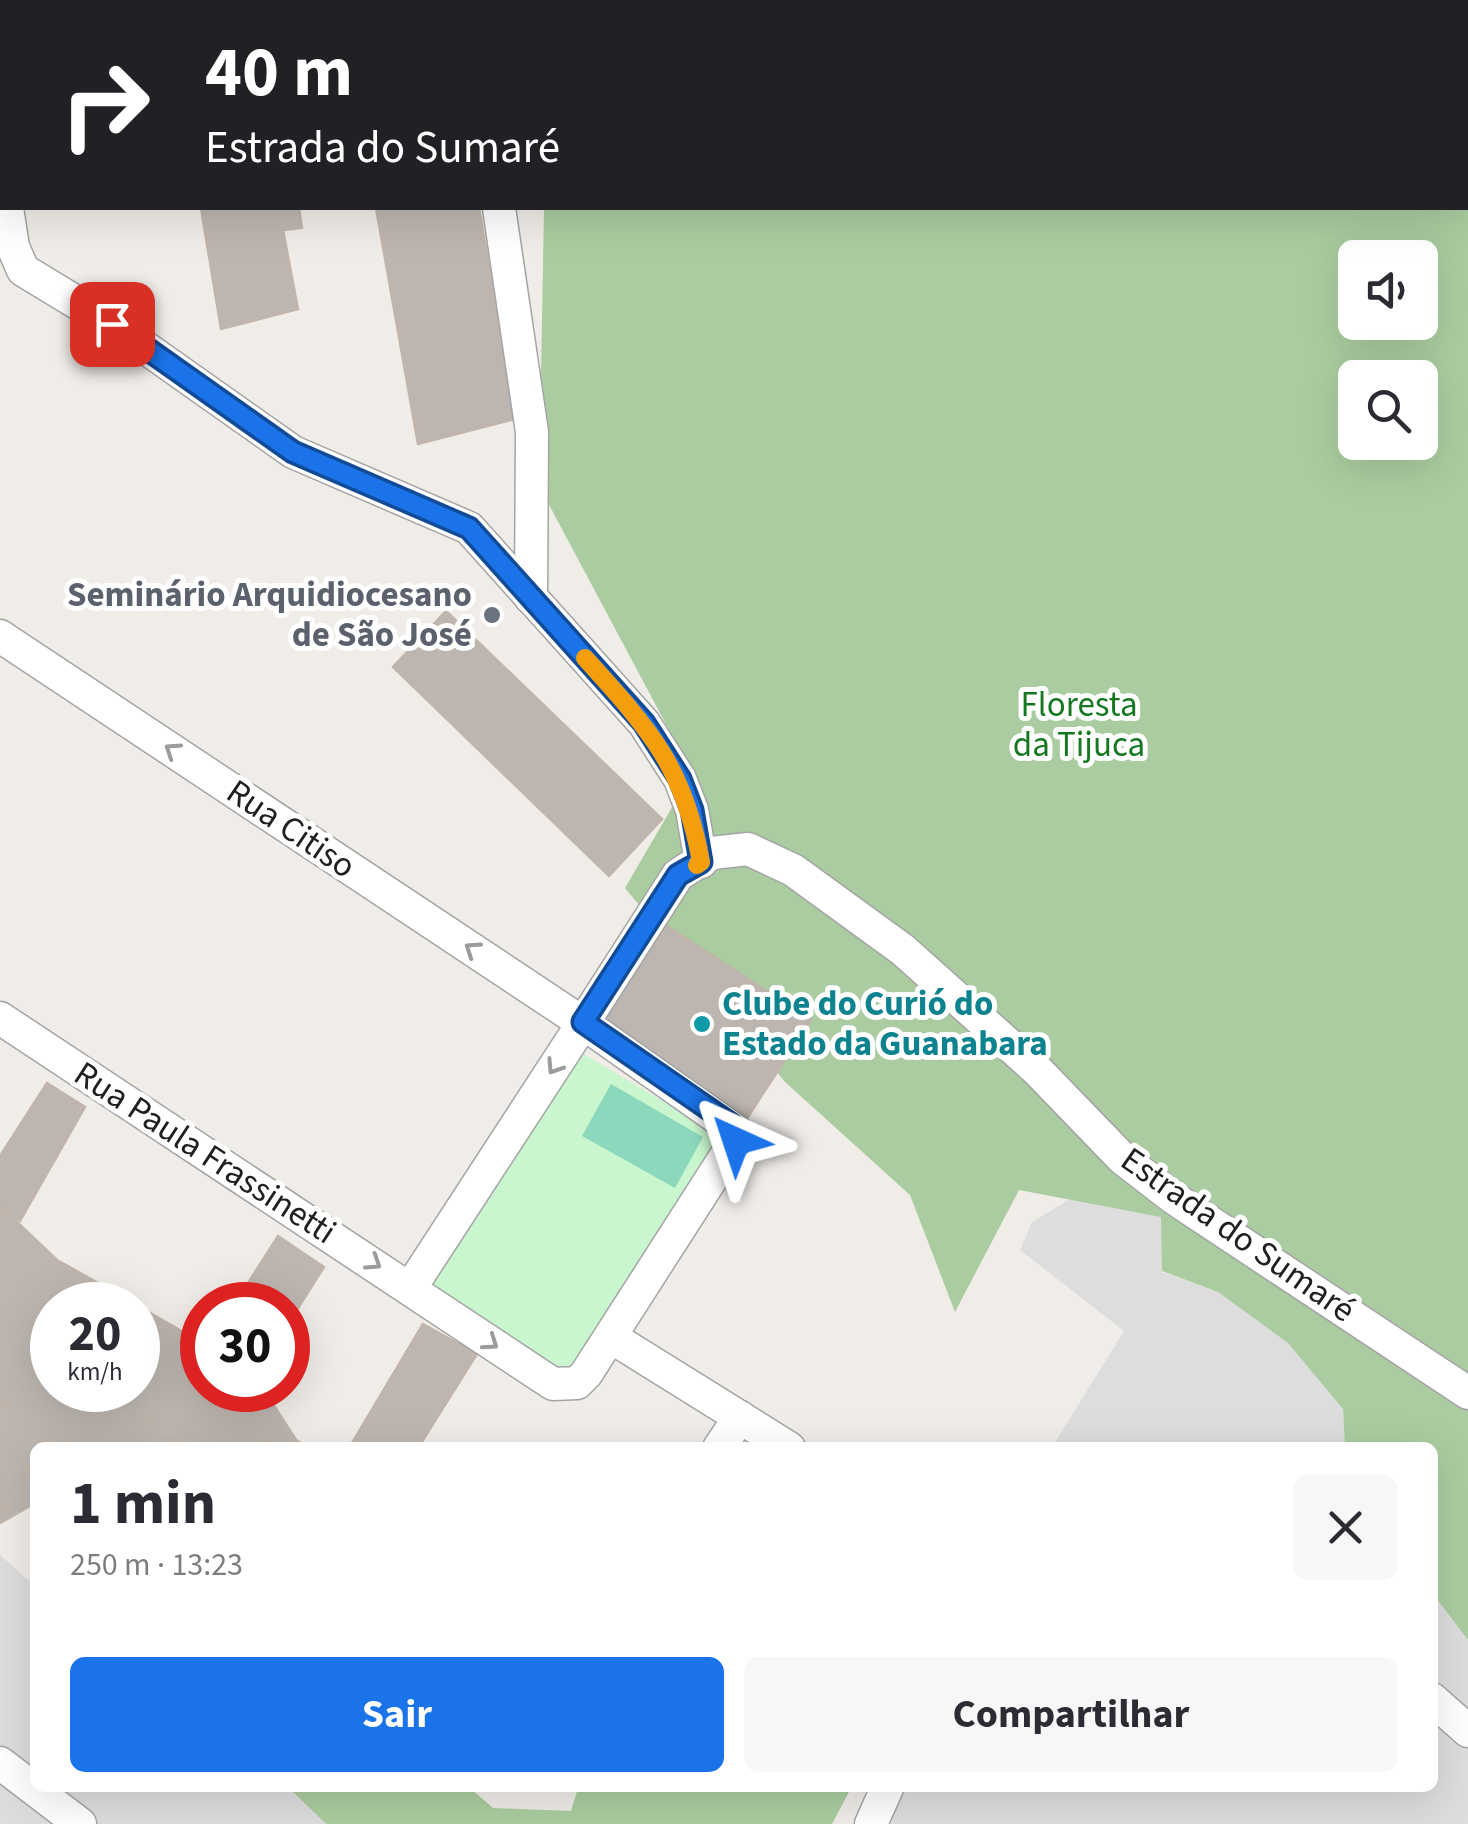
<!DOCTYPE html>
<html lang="pt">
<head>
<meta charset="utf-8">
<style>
  :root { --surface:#fff; --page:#f7f7f7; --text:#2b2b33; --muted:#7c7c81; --accent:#1a73e8 }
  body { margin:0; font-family:"Source Sans 3",sans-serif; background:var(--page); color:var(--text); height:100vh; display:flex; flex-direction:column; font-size:38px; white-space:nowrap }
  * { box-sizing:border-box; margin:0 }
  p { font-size:32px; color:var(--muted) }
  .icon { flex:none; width:55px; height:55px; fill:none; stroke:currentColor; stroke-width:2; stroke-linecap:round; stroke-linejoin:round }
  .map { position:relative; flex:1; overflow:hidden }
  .details { position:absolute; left:30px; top:1442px; width:1408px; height:350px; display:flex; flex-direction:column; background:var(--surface); border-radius:15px; box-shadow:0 10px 40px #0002 }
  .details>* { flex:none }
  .banner { position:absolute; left:0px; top:0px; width:1470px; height:210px; box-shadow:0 10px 40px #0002; background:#202124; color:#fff; overflow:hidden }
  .controls { position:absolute; left:1338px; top:240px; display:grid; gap:20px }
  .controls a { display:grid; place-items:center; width:100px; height:100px; border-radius:15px; background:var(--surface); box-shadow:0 10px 40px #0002; font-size:50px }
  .speed { position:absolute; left:30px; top:1282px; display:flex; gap:20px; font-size:50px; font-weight:700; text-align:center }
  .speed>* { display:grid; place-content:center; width:130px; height:130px; border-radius:50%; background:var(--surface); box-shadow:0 10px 40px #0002; line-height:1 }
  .speed small { font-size:25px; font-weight:400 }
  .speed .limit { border:15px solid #d22; background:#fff; color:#111 }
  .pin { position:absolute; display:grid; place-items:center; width:85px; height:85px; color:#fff; margin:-42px; border-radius:20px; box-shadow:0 5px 15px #0006 }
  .me { position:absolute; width:110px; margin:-55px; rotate:318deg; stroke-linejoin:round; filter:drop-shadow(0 0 8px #0008) }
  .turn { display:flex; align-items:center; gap:35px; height:210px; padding:0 40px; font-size:45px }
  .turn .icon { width:130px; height:130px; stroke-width:2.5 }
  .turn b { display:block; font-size:70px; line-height:85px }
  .round { display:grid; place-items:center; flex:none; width:105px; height:105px; border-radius:15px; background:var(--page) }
  .head { display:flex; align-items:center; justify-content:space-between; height:170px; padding:0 40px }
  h1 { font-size:60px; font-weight:700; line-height:75px }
  .cta { display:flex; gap:20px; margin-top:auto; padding:20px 40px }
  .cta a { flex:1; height:115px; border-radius:15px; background:var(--accent); color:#fff; font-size:40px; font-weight:700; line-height:115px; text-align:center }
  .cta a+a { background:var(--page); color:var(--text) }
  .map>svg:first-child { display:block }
  .residential { fill:#dedddd }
  .forest { fill:#abcca0; fill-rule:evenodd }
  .park { fill:#c9f6ce }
  .pitch { fill:#8cd8bd }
  .building { fill:#bdb6b0; stroke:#c1b5ab; stroke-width:2.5 }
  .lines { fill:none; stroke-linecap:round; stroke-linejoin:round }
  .minor-casing { stroke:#a4a4a4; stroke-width:35 }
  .minor { stroke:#fff; stroke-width:32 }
  .oneway { stroke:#9b9b9b }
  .route-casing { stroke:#114b97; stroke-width:25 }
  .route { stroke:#1a73e8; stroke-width:18 }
  .slow { stroke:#f59e0b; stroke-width:18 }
  .worship-dot { fill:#6b7280; stroke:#fff; stroke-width:4 }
  .culture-dot { fill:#0f9aa8; stroke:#fff; stroke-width:4 }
  .labels { text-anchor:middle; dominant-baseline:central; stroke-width:10; stroke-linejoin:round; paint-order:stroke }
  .worship-label { font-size:35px; font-weight:bold; fill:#5b616d; stroke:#fff; text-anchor:end }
  .park-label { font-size:35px; fill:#157820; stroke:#fff }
  .street-label { font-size:35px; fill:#202020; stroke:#fff }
  .culture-label { font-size:35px; font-weight:bold; fill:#0d838f; stroke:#fff; text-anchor:start }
</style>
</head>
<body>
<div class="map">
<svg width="1468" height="1824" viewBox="0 0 1468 1824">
  <rect width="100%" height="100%" fill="#f0ede8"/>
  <g class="residential">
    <path d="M1112 1174 1162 1217V1272L1218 1292 1288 1343 1343 1409 1345 1447H1052L1124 1331 1020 1250 1032 1222Z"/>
    <path d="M0 1555 35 1586V1788H289L326 1824H0Z"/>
    <path d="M1433 1594 1468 1640V1824H892L895 1802 910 1788H1432Z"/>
  </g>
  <g class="forest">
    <path d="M1065 0H1468V1640L1433 1594 1432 1448 1345 1447 1343 1409 1288 1343 1218 1292 1162 1271 1161 1217 1019 1190 955 1312 910 1195 785 1082 625 888 692 773 539 486 544 208H1468V2H1036ZM1355 258H1420V322H1355ZM1355 378H1420V442H1355Z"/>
    <path d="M289 1788H470L493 1808 571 1811 578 1788H851L832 1824H326Z"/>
  </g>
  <path class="park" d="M582 1053 721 1136 571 1380 429 1287Z"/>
  <path class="pitch" d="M611 1084 703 1137 675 1188 582 1136Z"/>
  <g class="building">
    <path d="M201 208H299L302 228 283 230 298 309 221 329Z"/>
    <path d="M376 208H479L515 419 418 444Z"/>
    <path d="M446 611 662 819 609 876 393 667Z"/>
    <path d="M656 919 811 1020 744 1123 594 1028Z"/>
    <path d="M47 1083 85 1107 20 1221 0 1206V1156Z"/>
    <path d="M0 1206 57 1260 137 1305H52V1390H138V1306L202 1343V1390H264L296 1440 309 1448H35V1503L0 1523Z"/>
    <path d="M278 1236 324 1267 288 1324V1305H234Z"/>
    <path d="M423 1324 477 1354 418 1448H349Z"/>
    <path d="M32 1371 73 1403 43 1448H35V1460L0 1512V1412Z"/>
    <path d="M170 1377 275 1448H185L144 1419Z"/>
    <path d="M102 1390H103L185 1448H62Z"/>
  </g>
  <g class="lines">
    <g class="minor-casing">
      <g id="minor">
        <path d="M6 2 19 0"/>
        <path d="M0 160 2 165"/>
        <path d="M7 208 13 247 23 270 112 324 293 452 469 528 644 723 680 779 692 810 701 862"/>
        <path d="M499 208 532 432 531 598"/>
        <path d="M0 636 583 1023 678 875 712 853 748 849 793 870 903 950 1036 1069 1122 1158 1175 1199 1468 1393"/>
        <path d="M0 1018 553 1384 577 1383 586 1374 733 1145 736 1131 583 1023 411 1287"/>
        <path d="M611 1337 789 1448"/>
        <path d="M719 1448 740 1417"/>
        <path d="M1432 1699 1468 1731"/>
        <path d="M0 1763 80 1824"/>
        <path d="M871 1824 887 1788"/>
      </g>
    </g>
    <use href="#minor" class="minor"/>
  </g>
  <defs><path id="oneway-chevron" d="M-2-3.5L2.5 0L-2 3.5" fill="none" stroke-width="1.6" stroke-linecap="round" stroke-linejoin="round" transform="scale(2.5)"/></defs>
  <g class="oneway">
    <use href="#oneway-chevron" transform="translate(172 750) rotate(-146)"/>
    <use href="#oneway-chevron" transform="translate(472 949) rotate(-146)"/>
    <use href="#oneway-chevron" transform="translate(554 1067) rotate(123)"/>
    <use href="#oneway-chevron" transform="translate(374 1263) rotate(33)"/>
    <use href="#oneway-chevron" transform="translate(491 1343) rotate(35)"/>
  </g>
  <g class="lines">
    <g class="route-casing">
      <path id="route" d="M112 324 293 452 469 528 644 723 680 779 692 810 701 862 678 875 583 1022 732 1125 736 1141"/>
    </g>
    <use href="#route" class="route"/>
    <path class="slow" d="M585 658C649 729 684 766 701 862L697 865"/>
  </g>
  <circle class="worship-dot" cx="492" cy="615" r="10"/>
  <circle class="culture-dot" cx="702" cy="1024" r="10"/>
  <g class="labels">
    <g class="worship-label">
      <text x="472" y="595">Seminário Arquidiocesano<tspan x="472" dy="40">de São José</tspan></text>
    </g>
    <g class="park-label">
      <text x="1079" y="705">Floresta<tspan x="1079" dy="40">da Tijuca</tspan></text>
    </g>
    <g class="street-label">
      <text transform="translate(291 829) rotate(34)">Rua Citiso</text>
      <text transform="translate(205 1153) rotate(33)">Rua Paula Frassinetti</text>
      <text transform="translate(1238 1235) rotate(35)">Estrada do Sumaré</text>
    </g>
    <g class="culture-label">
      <text x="722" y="1004">Clube do Curió do<tspan x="722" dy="40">Estado da Guanabara</tspan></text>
    </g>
  </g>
</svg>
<div class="controls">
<a><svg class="icon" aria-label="sound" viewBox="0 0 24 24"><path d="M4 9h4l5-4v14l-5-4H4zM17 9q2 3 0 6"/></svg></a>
<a><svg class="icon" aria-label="search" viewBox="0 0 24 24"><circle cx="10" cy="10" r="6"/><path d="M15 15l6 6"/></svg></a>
</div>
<div class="speed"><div>20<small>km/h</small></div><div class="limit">30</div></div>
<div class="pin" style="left:112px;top:324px;background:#d93025"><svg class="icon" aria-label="arrive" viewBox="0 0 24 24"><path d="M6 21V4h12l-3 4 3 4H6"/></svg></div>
<svg class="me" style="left:736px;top:1141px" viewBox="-20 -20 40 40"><path d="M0-17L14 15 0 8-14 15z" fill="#1a73e8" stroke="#fff" stroke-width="4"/></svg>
<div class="banner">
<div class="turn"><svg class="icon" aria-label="right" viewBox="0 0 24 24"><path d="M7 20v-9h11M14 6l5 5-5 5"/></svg><div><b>40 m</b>Estrada do Sumaré</div></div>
</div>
<section class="details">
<div class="head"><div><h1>1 min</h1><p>250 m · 13:23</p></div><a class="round"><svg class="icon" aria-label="close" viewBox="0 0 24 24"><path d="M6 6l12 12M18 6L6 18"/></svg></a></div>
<div class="cta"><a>Sair</a><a>Compartilhar</a></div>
</section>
</div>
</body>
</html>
